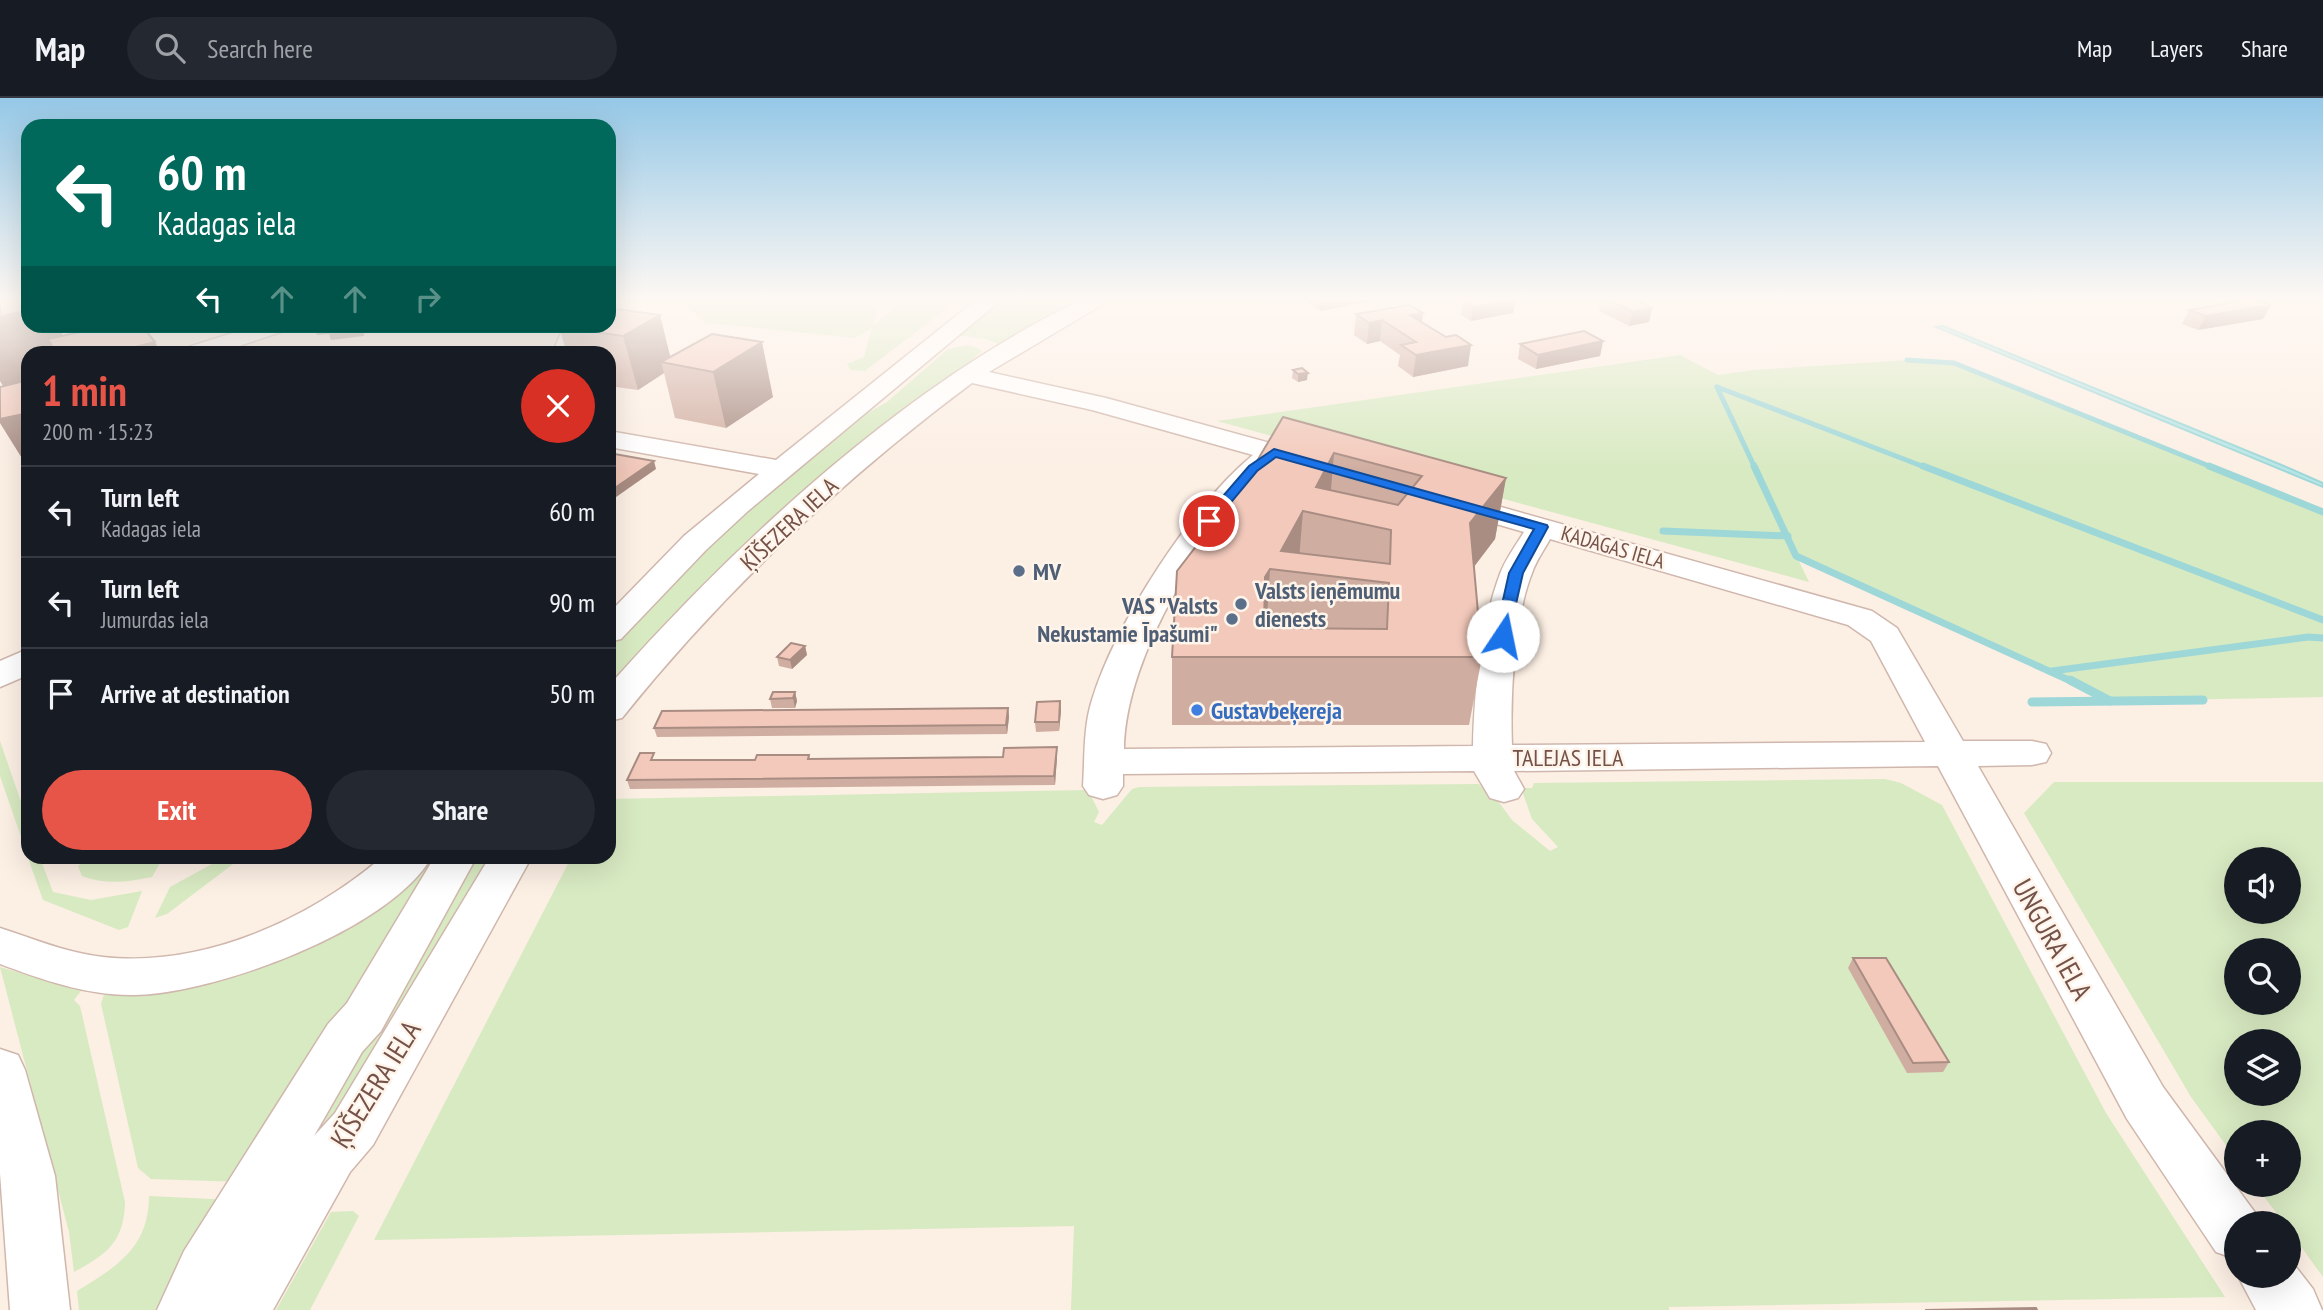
<!DOCTYPE html>
<html lang="en">
<head>
<meta charset="utf-8">
<style>
  :root { --surface:#171b24; --page:#242831; --text:#f1f3f6; --muted:#9ea1a6; --line:#363941; --accent:#e75448 }
  body { margin:0; font-family:"PT Sans Narrow",sans-serif; background:var(--page); color:var(--text); height:100vh; display:flex; flex-direction:column; font-size:26px; white-space:nowrap }
  * { box-sizing:border-box; margin:0 }
  p { font-size:23px; color:var(--muted) }
  .icon { flex:none; width:38px; height:38px; fill:none; stroke:currentColor; stroke-width:2; stroke-linecap:round; stroke-linejoin:round }
  .map { position:relative; flex:1; overflow:hidden }
  .details { position:absolute; left:21px; top:248px; width:595px; height:518px; display:flex; flex-direction:column; background:var(--surface); border-radius:21px; box-shadow:0 7px 28px #0002 }
  .details>* { flex:none }
  .hud { position:absolute; left:21px; top:21px; width:595px; height:214px; border-radius:21px; box-shadow:0 7px 28px #0002; background:#00695c; color:#fff; overflow:hidden }
  .controls { position:absolute; left:2224px; top:749px; display:grid; gap:14px }
  .controls a { display:grid; place-items:center; width:77px; height:77px; border-radius:50%; background:var(--surface); box-shadow:0 7px 28px #0002; font-size:35px }
  .pin { position:absolute; display:grid; place-items:center; width:60px; height:60px; color:#fff; margin:-30px; border:4px solid #fff; border-radius:50%; box-shadow:0 2px 7px #0007 }
  .me { position:absolute; width:77px; margin:-38px; rotate:11deg; stroke-linejoin:round; filter:drop-shadow(0 0 5px #0008) }
  .turn { display:flex; align-items:center; gap:24px; height:147px; padding:0 21px; font-size:32px }
  .turn .icon { width:91px; height:91px; stroke-width:2.5 }
  .turn b { display:block; font-size:49px; line-height:60px }
  .lanes { display:flex; align-items:center; height:66px; padding:0 21px; background:#0003; justify-content:center; gap:35px; direction:ltr }
  .lanes .off { opacity:.35 }
  .round { display:grid; place-items:center; flex:none; width:74px; height:74px; border-radius:37px; background:var(--page) }
  .headline { display:flex; align-items:center; justify-content:space-between; height:119px; padding:0 21px }
  h1 { font-size:42px; font-weight:700; line-height:52px; color:var(--accent) }
  .action { display:flex; gap:14px; margin-top:auto; padding:14px 21px }
  .action a { flex:1; height:80px; border-radius:42px; background:var(--accent); color:#fff; font-size:28px; font-weight:700; line-height:80px; text-align:center }
  .action a+a { background:var(--page); color:var(--text) }
  ul { padding:0; list-style:none }
  li { display:flex; align-items:center; gap:21px; height:91px; padding:0 21px; border-top:2px solid var(--line) }
  li div { flex:1 }
  li b { display:block; font-size:26px }
  li em { font-style:normal }
  header { display:flex; align-items:center; gap:42px; box-sizing:border-box; height:98px; padding:0 35px; background:var(--surface); border-bottom:2px solid var(--line) }
  header strong { font-size:33px }
  nav { display:flex; gap:38px; margin-inline-start:auto; font-size:24px }
  .search { width:490px; height:63px; background:var(--page); display:flex; align-items:center; gap:18px; box-sizing:border-box; padding:0 24px; border-radius:38px; color:var(--muted); font-size:26px }
  .map>svg:first-child { display:block }
  .green { fill:#d8eac2; fill-rule:evenodd }
  .water { fill:#b8e6e6; stroke:#9ed7d8; stroke-width:2 }
  .lines { fill:none; stroke-linecap:round; stroke-linejoin:round }
  .stream-far2 { stroke:#9ed7d8; stroke-width:5 }
  .stream-far1 { stroke:#9ed7d8; stroke-width:7 }
  .stream { stroke:#9ed7d8; stroke-width:9 }
  .minor-casing { stroke:#d0b7ad; stroke-width:3 }
  .minor { fill:#fff; fill-rule:evenodd }
  .wall { fill:#d0ada1 }
  .shaded-wall { fill:#a98d83 }
  .building { fill:#f2c9bb; stroke:#a98d83; stroke-width:2; fill-rule:evenodd }
  .route { fill:#1a73e8; stroke:#114b97; stroke-width:2 }
  .service-dot { fill:#5c6f8a; stroke:#fff4ea; stroke-width:2.5 }
  .shop-dot { fill:#3f7fe0; stroke:#fff4ea; stroke-width:2.5 }
  .labels { text-anchor:middle; dominant-baseline:central; stroke-width:5; stroke-linejoin:round; paint-order:stroke }
  .far-street-label { font-size:21px; fill:#755249; stroke:#fff4ea }
  .street-label { font-size:24px; fill:#755249; stroke:#fff4ea }
  .service-label { font-size:24px; font-weight:bold; fill:#4e5e75; stroke:#fff4ea; text-anchor:start }
  .shop-label { font-size:24px; font-weight:bold; fill:#366cbe; stroke:#fff4ea; text-anchor:start }
  .near-street-label { font-size:28px; fill:#755249; stroke:#fff4ea }
</style>
</head>
<body>
<header>
<strong>Map</strong>
<div class="search"><svg class="icon" aria-label="search" viewBox="0 0 24 24"><circle cx="10" cy="10" r="6"/><path d="M15 15l6 6"/></svg>Search here</div>
<nav><a>Map</a><a>Layers</a><a>Share</a></nav>
</header>
<div class="map">
<svg width="2323" height="1212" viewBox="0 0 2323 1212">
  <rect width="100%" height="100%" fill="#fcefe4"/>
  <g class="green">
    <path d="M683 202H869L878 207 873 228 904 202H958L865 273 850 272 847 266 864 259 872 230 855 240 707 225 681 205Z"/>
    <path d="M999 202H1086L1001 247 985 241 956 237Z"/>
    <path d="M968 247 980 251 981 254 712 482 655 537 609 590V552L679 475 768 391 850 325 887 304 948 251Z"/>
    <path d="M1680 257 1718 277 1754 272 1907 262 1954 265 2323 414V599L2110 603 2052 573 1797 459 1809 484 1217 323Z"/>
    <path d="M0 643 28 724V759L0 678Z"/>
    <path d="M1885 681 1901 685 1942 707 2106 1015 2225 1199 1669 1209V1212H1071L1074 1128 374 1142 571 760H609V701L1088 692 1099 714 1094 724 1102 727 1132 691 1139 689 1479 686 1484 692 1489 691 1512 722 1550 753 1558 749 1532 721 1521 690H1532L1534 685Z"/>
    <path d="M2054 684H2323V1179L2289 1132V1125H2284L2255 1087H2289V1034H2236V1061L2191 999 2024 715ZM2236 761H2289V814H2236ZM2236 852H2289V905H2236ZM2236 943H2289V996H2236Z"/>
    <path d="M28 760H40L53 794 91 802 142 793 128 829 119 832 43 802Z"/>
    <path d="M88 760H163L152 779C127 784 106 787 82 778L78 768Z"/>
    <path d="M223 760H241L167 816 155 820 170 789Z"/>
    <path d="M432 760H436L243 1084 151 1081 138 1070 101 906 104 896 191 886 380 801Z"/>
    <path d="M471 760H489L339 1023 291 1079Z"/>
    <path d="M0 869 81 893 74 902 80 908 125 1104C124 1144 107 1156 74 1174L69 1134Z"/>
    <path d="M149 1098 232 1102 165 1212H79L77 1193C117 1169 149 1149 149 1098Z"/>
    <path d="M353 1113 359 1118 310 1212H276L331 1114Z"/>
  </g>
  <path class="water" d="M1943 228 2284 368 2323 385V389L1936 229Z"/>
  <g class="lines">
    <g class="stream-far2">
      <path d="M1907 262 1954 265 2214 370"/>
      <path d="M1717 289 1927 370"/>
      <path d="M1717 289 1755 370"/>
    </g>
    <g class="stream-far1">
      <path d="M1754 368 1796 458 2073 584"/>
      <path d="M1923 368 2323 522"/>
      <path d="M2209 368 2323 414"/>
      <path d="M1663 433 1788 438"/>
      <path d="M2052 573 2308 539 2323 540"/>
    </g>
    <g class="stream">
      <path d="M2070 582 2110 603"/>
      <path d="M2032 604 2203 602"/>
    </g>
    <g class="minor-casing">
      <g id="minor">
        <path d="M976 202H1001L748 413 706 452 621 541 609 544V515L684 438 759 376 609 349V333L776 362Z"/>
        <path d="M1081 202H1110L989 274 1106 300 1321 359 1325 365 1321 371 1311 373 1278 364C1208 424 1125 557 1124 651L1473 648C1474 594 1481 527 1500 476 1505 462 1516 447 1524 434L1441 410 1436 404 1441 398 1451 395 1872 513 1897 530 1963 643H2032L2046 646 2051 655 2046 664 2032 667 1978 668 2163 989 2256 1116 2260 1125H2236V1161L2216 1154 2127 1021 1938 668 1514 673 1524 691 1518 700 1504 704 1490 700 1474 673 1123 676V688L1117 697 1103 701 1089 697 1083 688C1085 660 1083 630 1092 602 1115 526 1191 408 1253 357L1092 312 972 285C844 380 722 495 622 620L609 623V588L615 581C742 439 908 285 1081 202ZM1550 441 1848 527 1871 543 1925 644 1512 647C1510 599 1514 520 1532 475 1536 463 1544 452 1550 441Z"/>
        <path d="M65 228H103L100 233 0 257V243Z"/>
        <path d="M255 228H287L284 233 215 256H178L182 251Z"/>
        <path d="M564 228H586L576 256H552Z"/>
        <path d="M28 551V577L0 589V563Z"/>
        <path d="M381 760H431C389 832 215 896 134 897 88 898 43 882 0 866V830C34 841 67 855 103 859 201 870 307 823 381 760Z"/>
        <path d="M434 760H476L381 933 362 954 314 1038 335 1015 489 760H531L373 1047 350 1074 273 1212H157L184 1153 328 926 347 905Z"/>
        <path d="M0 951 18 957 25 972 55 1078 70 1212H10L0 1075Z"/>
        <path d="M2289 1160 2313 1191 2322 1212H2256L2238 1178H2289Z"/>
      </g>
    </g>
    <use href="#minor" class="minor"/>
  </g>
  <g class="wall">
    <path d="M1304 202H1378L1320 213Z"/>
    <path d="M1469 202H1516L1513 215 1471 223 1461 217 1463 203Z"/>
    <path d="M1601 202H1636L1652 210 1649 224 1629 228 1599 213Z"/>
    <path d="M2271 207 2263 221 2198 232 2182 226 2189 212Z"/>
    <path d="M1423 215 1421 224 1468 268 1413 279 1398 268 1400 257 1380 243 1367 246 1354 237 1356 216Z"/>
    <path d="M660 217 670 259 712 236 773 299 726 330 675 320 664 275 638 292 609 288V256H567L559 229Z"/>
    <path d="M1603 243 1600 258 1536 271 1518 261 1520 246Z"/>
    <path d="M1293 272 1307 282 1298 284 1292 280Z"/>
    <path d="M1283 319 1506 380 1495 441 1474 469 1482 559 1469 627H1172V559L1241 390Z"/>
    <path d="M805 548 807 557 792 571 779 568 777 559Z"/>
    <path d="M795 594 797 603 795 610H772L770 601Z"/>
    <path d="M1060 603 1061 612 1059 633 1036 634 1035 624Z"/>
    <path d="M1008 610 1009 619 1007 636 657 639 654 630Z"/>
    <path d="M1057 649V659L1055 687 630 691 627 682 656 662H755L809 657 810 661 1003 659Z"/>
    <path d="M1853 860 1949 964 1943 974 1907 975 1848 870Z"/>
  </g>
  <g class="shaded-wall">
    <path d="M1320 202H1378L1320 213Z"/>
    <path d="M1509 202H1516L1513 215 1471 223 1473 209Z"/>
    <path d="M2271 207 2263 221 2198 232 2206 218Z"/>
    <path d="M1652 210 1649 224 1629 228 1633 214Z"/>
    <path d="M28 212V228H71L59 230 73 256 48 241 56 256H28V284L3 288 0 283V219Z"/>
    <path d="M1423 215 1420 236 1410 217Z"/>
    <path d="M660 217 672 266 661 264 664 275 638 292 623 238Z"/>
    <path d="M1382 222 1380 243 1367 246 1369 225Z"/>
    <path d="M313 228H367H365L364 238 331 242 329 236 317 237Z"/>
    <path d="M1603 243 1600 258 1536 271 1538 257Z"/>
    <path d="M155 244 161 256H107Z"/>
    <path d="M762 244 773 299 726 330 713 274Z"/>
    <path d="M1471 247 1468 268 1413 279 1416 257Z"/>
    <path d="M1308 275 1307 282 1298 284V276Z"/>
    <path d="M28 315V370L0 325V321Z"/>
    <path d="M1334 355 1329 415 1316 389Z"/>
    <path d="M654 363 656 371 609 404V394Z"/>
    <path d="M1506 380 1495 441 1459 488 1470 425Z"/>
    <path d="M1303 413 1298 474 1281 453Z"/>
    <path d="M1270 471 1266 536 1261 544 1265 479Z"/>
    <path d="M805 548 807 557 792 571 790 562Z"/>
    <path d="M795 594 797 603 795 610 793 600Z"/>
    <path d="M1060 603 1061 612 1059 633V624Z"/>
    <path d="M1008 610 1009 619 1007 636 1006 627Z"/>
    <path d="M1057 649V659L1055 687 1054 678Z"/>
  </g>
  <g class="building">
    <path d="M0 202H28V212L0 219Z"/>
    <path d="M1469 202H1509L1473 209 1463 203Z"/>
    <path d="M1608 202H1636L1652 210 1633 214Z"/>
    <path d="M2247 202H2257L2271 207 2206 218 2189 212Z"/>
    <path d="M1409 207 1423 215 1410 217 1446 239 1456 237 1471 247 1416 257 1401 247 1416 244 1382 222 1369 225 1356 216Z"/>
    <path d="M609 210 660 217 623 238 559 229 562 228H609Z"/>
    <path d="M107 228H142L155 244 107 256H57L48 241Z"/>
    <path d="M1584 233 1603 243 1538 257 1520 246Z"/>
    <path d="M712 236 762 244 713 274 661 264Z"/>
    <path d="M1302 270 1308 275 1298 276 1293 272Z"/>
    <path d="M28 282V315L0 321V289Z"/>
    <path d="M1283 319 1506 380 1470 425 1482 559H1172L1177 473 1241 390ZM1334 355 1422 378 1398 407 1316 389ZM1303 413 1391 432 1390 466 1281 453ZM1270 471 1389 485 1387 531 1264 530 1265 479Z"/>
    <path d="M609 355 654 363 609 394Z"/>
    <path d="M791 545 805 548 790 562 777 559Z"/>
    <path d="M773 594H795L793 600 770 601Z"/>
    <path d="M1060 603 1059 624H1035L1037 604Z"/>
    <path d="M1008 610 1006 627 654 630 662 613Z"/>
    <path d="M1057 649 1054 678 627 682 640 655H654L651 662H755L757 657H809L808 661 1003 659 1004 650Z"/>
    <path d="M1853 860H1886L1949 964 1913 965Z"/>
    <path d="M2036 1210 2037 1212H1925Z"/>
  </g>
  <linearGradient id="sky" x2="0" y2="1"><stop stop-color="#95c8e7"/><stop offset="0.54" stop-color="#fef8f3"/><stop offset="1" stop-color="#fef8f3" stop-opacity="0"/></linearGradient>
  <rect width="2323" height="372" fill="url(#sky)"/>
  <path class="route" d="M1274 351 1547 427 1548 429 1523 475 1508 541H1497L1495 538 1509 475 1534 431 1276 359 1257 373 1213 426H1204V420L1249 368Z"/>
  <g class="service-dot">
    <circle cx="1019" cy="473" r="7"/>
    <circle cx="1241" cy="506" r="7"/>
    <circle cx="1232" cy="521" r="7"/>
  </g>
  <circle class="shop-dot" cx="1197" cy="612" r="7"/>
  <g class="labels">
    <g class="far-street-label">
      <text transform="translate(1613 449) rotate(16)">KADAGAS IELA</text>
    </g>
    <g class="street-label">
      <text transform="translate(789 426) rotate(-43)">ĶĪŠEZERA IELA</text>
      <text x="1568" y="659">TALEJAS IELA</text>
    </g>
    <g class="service-label">
      <text x="1033" y="473">MV</text>
      <text x="1255" y="492">Valsts ieņēmumu<tspan x="1255" dy="28">dienests</tspan></text>
      <text x="1218" y="507" text-anchor="end">VAS "Valsts<tspan x="1218" dy="28">Nekustamie Īpašumi"</tspan></text>
    </g>
    <g class="shop-label">
      <text x="1211" y="612">Gustavbeķereja</text>
    </g>
    <g class="near-street-label">
      <text transform="translate(2053 841) rotate(61)">UNGURA IELA</text>
      <text transform="translate(375 986) rotate(-58)">ĶĪŠEZERA IELA</text>
    </g>
  </g>
</svg>
<div class="controls">
<a><svg class="icon" aria-label="sound" viewBox="0 0 24 24"><path d="M4 9h4l5-4v14l-5-4H4zM17 9q2 3 0 6"/></svg></a>
<a><svg class="icon" aria-label="search" viewBox="0 0 24 24"><circle cx="10" cy="10" r="6"/><path d="M15 15l6 6"/></svg></a>
<a><svg class="icon" aria-label="layers" viewBox="0 0 24 24"><path d="M12 4l9 5-9 5-9-5zM3 14l9 5 9-5"/></svg></a>
<a>+</a>
<a>−</a>
</div>
<div class="pin" style="left:1209px;top:423px;background:#d93025"><svg class="icon" aria-label="arrive" viewBox="0 0 24 24"><path d="M6 21V4h12l-3 4 3 4H6"/></svg></div>
<svg class="me" style="left:1503px;top:538px" viewBox="-20 -20 40 40"><circle r="19" fill="#fff"/><path d="M0-13L10 11 0 6-10 11z" fill="#1a73e8"/></svg>
<div class="hud">
<div class="turn"><svg class="icon" aria-label="left" viewBox="0 0 24 24"><path d="M17 20v-9H6M10 6l-5 5 5 5"/></svg><div><b>60 m</b>Kadagas iela</div></div>
<div class="lanes"><svg class="icon" aria-label="left" viewBox="0 0 24 24"><path d="M17 20v-9H6M10 6l-5 5 5 5"/></svg><svg class="icon off" aria-label="ahead" viewBox="0 0 24 24"><path d="M12 20V5M6 11l6-6 6 6"/></svg><svg class="icon off" aria-label="ahead" viewBox="0 0 24 24"><path d="M12 20V5M6 11l6-6 6 6"/></svg><svg class="icon off" aria-label="right" viewBox="0 0 24 24"><path d="M7 20v-9h11M14 6l5 5-5 5"/></svg></div>
</div>
<section class="details">
<div class="headline"><div><h1>1 min</h1><p>200 m · 15:23</p></div><a class="round" style="background:#d93025;color:#fff"><svg class="icon" aria-label="close" viewBox="0 0 24 24"><path d="M6 6l12 12M18 6L6 18"/></svg></a></div>
<ul>
<li><svg class="icon" aria-label="left" viewBox="0 0 24 24"><path d="M17 20v-9H6M10 6l-5 5 5 5"/></svg><div><b>Turn left</b><p>Kadagas iela</p></div><em>60 m</em></li>
<li><svg class="icon" aria-label="left" viewBox="0 0 24 24"><path d="M17 20v-9H6M10 6l-5 5 5 5"/></svg><div><b>Turn left</b><p>Jumurdas iela</p></div><em>90 m</em></li>
<li><svg class="icon" aria-label="arrive" viewBox="0 0 24 24"><path d="M6 21V4h12l-3 4 3 4H6"/></svg><div><b>Arrive at destination</b></div><em>50 m</em></li>
</ul>
<div class="action"><a>Exit</a><a>Share</a></div>
</section>
</div>
</body>
</html>
